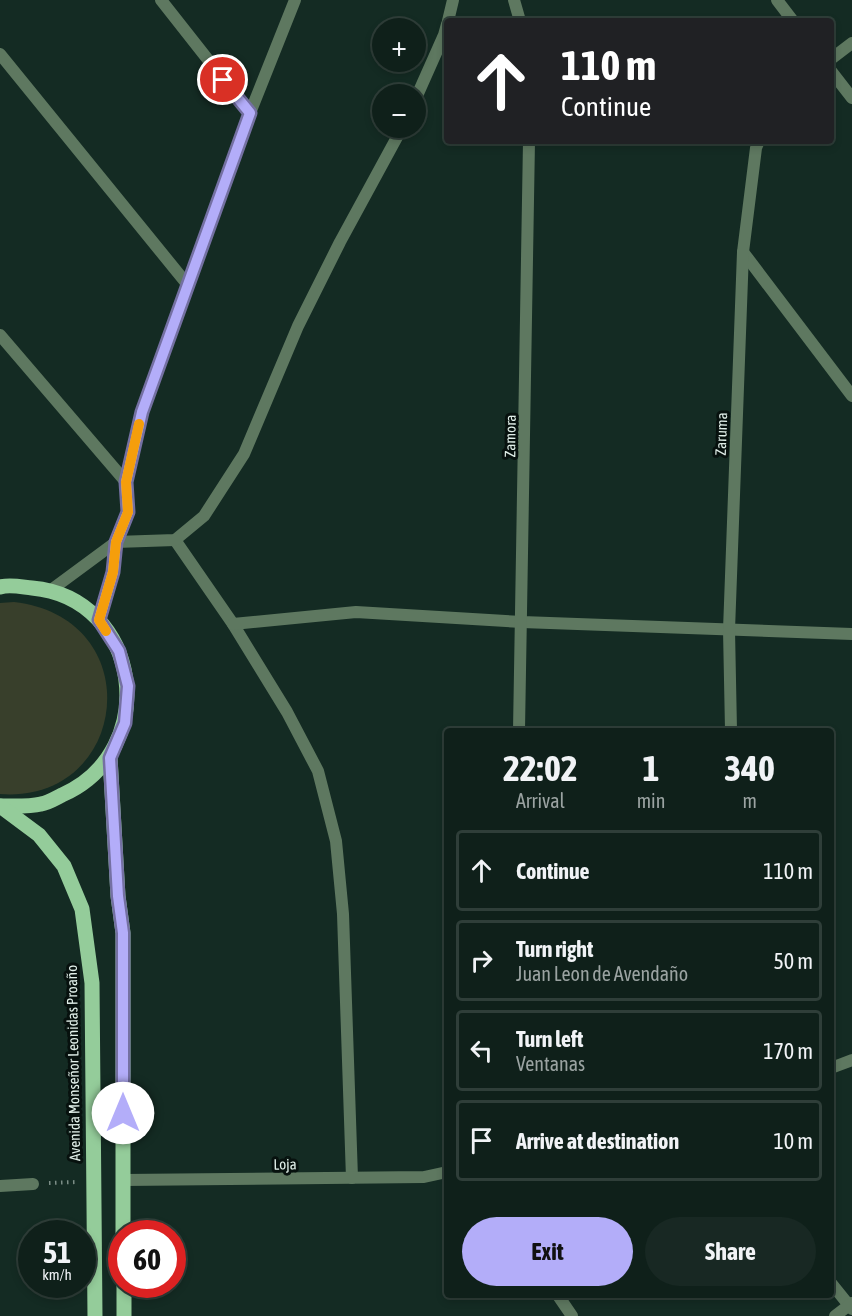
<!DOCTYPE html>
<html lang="en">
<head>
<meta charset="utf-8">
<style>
  :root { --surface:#0f201a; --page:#182823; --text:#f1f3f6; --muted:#9ba3a2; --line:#2f3e39; --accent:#b3adf9 }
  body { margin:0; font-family:"Asap Condensed",sans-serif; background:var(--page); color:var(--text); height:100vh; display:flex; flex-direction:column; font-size:22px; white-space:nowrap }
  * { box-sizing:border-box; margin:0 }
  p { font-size:20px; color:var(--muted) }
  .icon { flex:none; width:33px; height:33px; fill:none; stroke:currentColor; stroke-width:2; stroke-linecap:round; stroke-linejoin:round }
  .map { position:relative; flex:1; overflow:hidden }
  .details { position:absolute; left:444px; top:728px; width:390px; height:570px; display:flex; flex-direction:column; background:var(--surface); border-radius:6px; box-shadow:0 3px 9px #0003,0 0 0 2px var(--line) }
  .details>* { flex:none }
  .banner { position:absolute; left:444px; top:18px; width:390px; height:126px; border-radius:6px; box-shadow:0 3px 9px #0003,0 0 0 2px var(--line); background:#202124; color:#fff; overflow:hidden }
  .tools { position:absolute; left:372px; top:18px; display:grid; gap:12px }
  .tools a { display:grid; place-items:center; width:54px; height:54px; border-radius:50%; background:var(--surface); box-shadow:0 3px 9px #0003,0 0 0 2px var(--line); font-size:30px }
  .speed { position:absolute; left:18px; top:1220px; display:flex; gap:12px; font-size:30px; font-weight:700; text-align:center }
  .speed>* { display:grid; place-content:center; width:78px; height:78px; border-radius:50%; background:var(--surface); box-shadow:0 3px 9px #0003,0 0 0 2px var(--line); line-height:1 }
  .speed small { font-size:15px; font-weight:400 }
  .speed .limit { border:9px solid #d22; background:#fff; color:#111 }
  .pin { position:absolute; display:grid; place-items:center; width:51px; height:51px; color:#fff; margin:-26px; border:3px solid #fff; border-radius:50%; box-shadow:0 2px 6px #0007 }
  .me { position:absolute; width:66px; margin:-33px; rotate:0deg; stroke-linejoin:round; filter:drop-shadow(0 0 4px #0008) }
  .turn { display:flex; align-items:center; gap:21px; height:126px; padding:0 18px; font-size:27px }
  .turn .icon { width:78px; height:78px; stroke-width:2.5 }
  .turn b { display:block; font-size:42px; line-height:51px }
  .eta { display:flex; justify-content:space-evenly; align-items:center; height:102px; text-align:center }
  .eta b { font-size:36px; font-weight:700; line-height:42px }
  .cta { display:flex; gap:12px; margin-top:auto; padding:12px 18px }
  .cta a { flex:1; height:69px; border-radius:36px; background:var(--accent); color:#111; font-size:24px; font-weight:700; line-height:69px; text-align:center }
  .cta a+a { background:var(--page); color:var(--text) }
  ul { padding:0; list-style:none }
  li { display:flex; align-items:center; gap:18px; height:81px; margin:0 12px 9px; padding:0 6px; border:3px solid var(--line); border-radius:6px }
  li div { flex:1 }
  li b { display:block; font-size:22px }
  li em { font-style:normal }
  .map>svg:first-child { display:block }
  .green { fill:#383f2b }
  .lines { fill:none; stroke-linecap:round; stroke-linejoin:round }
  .path { stroke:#7c8e87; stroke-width:4; stroke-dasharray:1.5 4.5; stroke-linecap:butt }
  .minor { stroke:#5e7860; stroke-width:12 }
  .primary { stroke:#94cc9a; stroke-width:15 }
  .route-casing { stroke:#7470a2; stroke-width:15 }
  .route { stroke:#b3adf9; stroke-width:10 }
  .slow { stroke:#f59e0b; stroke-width:10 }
  .labels { text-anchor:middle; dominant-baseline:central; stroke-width:6; stroke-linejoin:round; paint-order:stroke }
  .street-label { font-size:15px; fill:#e1efe9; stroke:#07110e }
</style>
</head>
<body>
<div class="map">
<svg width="852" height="1316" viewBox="0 0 852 1316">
  <rect width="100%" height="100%" fill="#142b23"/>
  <path class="green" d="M14 602C151 618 129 804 0 794V603Z"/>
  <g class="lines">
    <path class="path" d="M49 1183 77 1182"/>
    <g class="minor">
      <path d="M161 0 250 113"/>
      <path d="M514 0 520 21"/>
      <path d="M777 0 793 21"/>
      <path d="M448 21 453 0"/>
      <path d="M0 54 187 284"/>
      <path d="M831 59 852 43"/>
      <path d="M831 71 852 98"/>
      <path d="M416 98 444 35 447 24"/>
      <path d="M743 252 852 396"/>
      <path d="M0 335 126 482"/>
      <path d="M175 540 233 624 287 712 318 771 336 841 343 914 352 1178"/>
      <path d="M116 542 175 540 204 516 244 454 298 326 340 242 402 128"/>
      <path d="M51 590 116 542"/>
      <path d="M99 620 113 572 116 542 128 512 126 482 142 412 250 113 295 0"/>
      <path d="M233 624 356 612 522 622 852 634"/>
      <path d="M519 730 529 141"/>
      <path d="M731 730 729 630 743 252 756 148 759 141"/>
      <path d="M831 1068 852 1060"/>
      <path d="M123 1180 424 1177 447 1172"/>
      <path d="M0 1186 33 1184"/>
      <path d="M831 1283 852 1309"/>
      <path d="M557 1294 572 1316"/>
      <path d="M835 1316 852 1303"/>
    </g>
    <g class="primary">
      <path d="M0 587C10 584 22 587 32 588 142 598 162 751 62 795 56 798 48 803 41 804 29 807 13 806 0 806"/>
      <path d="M110 757 118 896 123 933V1233"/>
      <path d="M0 806 39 835 64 866 82 909 92 983 95 1316"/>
      <path d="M124 1284V1316"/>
    </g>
  </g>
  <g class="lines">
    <g class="route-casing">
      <path id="route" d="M123 1113V933L118 896 110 758 125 723 128 686 119 651 99 620 113 572 116 542 128 512 126 482 142 412 250 113 223 80"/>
    </g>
    <use href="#route" class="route"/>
    <path class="slow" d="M106 631 99 620 113 572 116 542 128 512 126 482 139 424"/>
  </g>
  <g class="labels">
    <g class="street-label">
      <text transform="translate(721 434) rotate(-88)">Zaruma</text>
      <text transform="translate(510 436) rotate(-89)">Zamora</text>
      <text transform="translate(73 1063) rotate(-91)">Avenida Monseñor Leonidas Proaño</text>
      <text transform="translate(285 1164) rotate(-1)">Loja</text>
    </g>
  </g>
</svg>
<div class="tools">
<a>+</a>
<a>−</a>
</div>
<div class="speed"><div>51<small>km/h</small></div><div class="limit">60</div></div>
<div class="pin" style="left:223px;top:80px;background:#d93025"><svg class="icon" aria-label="arrive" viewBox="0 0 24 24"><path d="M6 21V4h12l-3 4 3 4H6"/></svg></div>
<svg class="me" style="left:123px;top:1113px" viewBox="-20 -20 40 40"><circle r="19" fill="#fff"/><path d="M0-13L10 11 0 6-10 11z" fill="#b3adf9"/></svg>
<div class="banner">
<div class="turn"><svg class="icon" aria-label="ahead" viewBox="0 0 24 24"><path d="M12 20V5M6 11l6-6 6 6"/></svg><div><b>110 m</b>Continue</div></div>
</div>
<section class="details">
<div class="eta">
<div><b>22:02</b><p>Arrival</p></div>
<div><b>1</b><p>min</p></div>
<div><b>340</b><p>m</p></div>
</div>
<ul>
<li><svg class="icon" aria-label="ahead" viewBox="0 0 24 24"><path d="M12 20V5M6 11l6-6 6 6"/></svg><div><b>Continue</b></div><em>110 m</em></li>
<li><svg class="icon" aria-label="right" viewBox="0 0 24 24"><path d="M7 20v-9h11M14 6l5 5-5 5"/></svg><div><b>Turn right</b><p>Juan Leon de Avendaño</p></div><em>50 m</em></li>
<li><svg class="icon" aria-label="left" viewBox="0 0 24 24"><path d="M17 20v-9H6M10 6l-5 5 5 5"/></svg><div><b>Turn left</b><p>Ventanas</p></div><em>170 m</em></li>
<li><svg class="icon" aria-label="arrive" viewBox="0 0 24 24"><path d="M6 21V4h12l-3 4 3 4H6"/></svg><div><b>Arrive at destination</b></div><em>10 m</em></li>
</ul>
<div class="cta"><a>Exit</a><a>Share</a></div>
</section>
</div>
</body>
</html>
